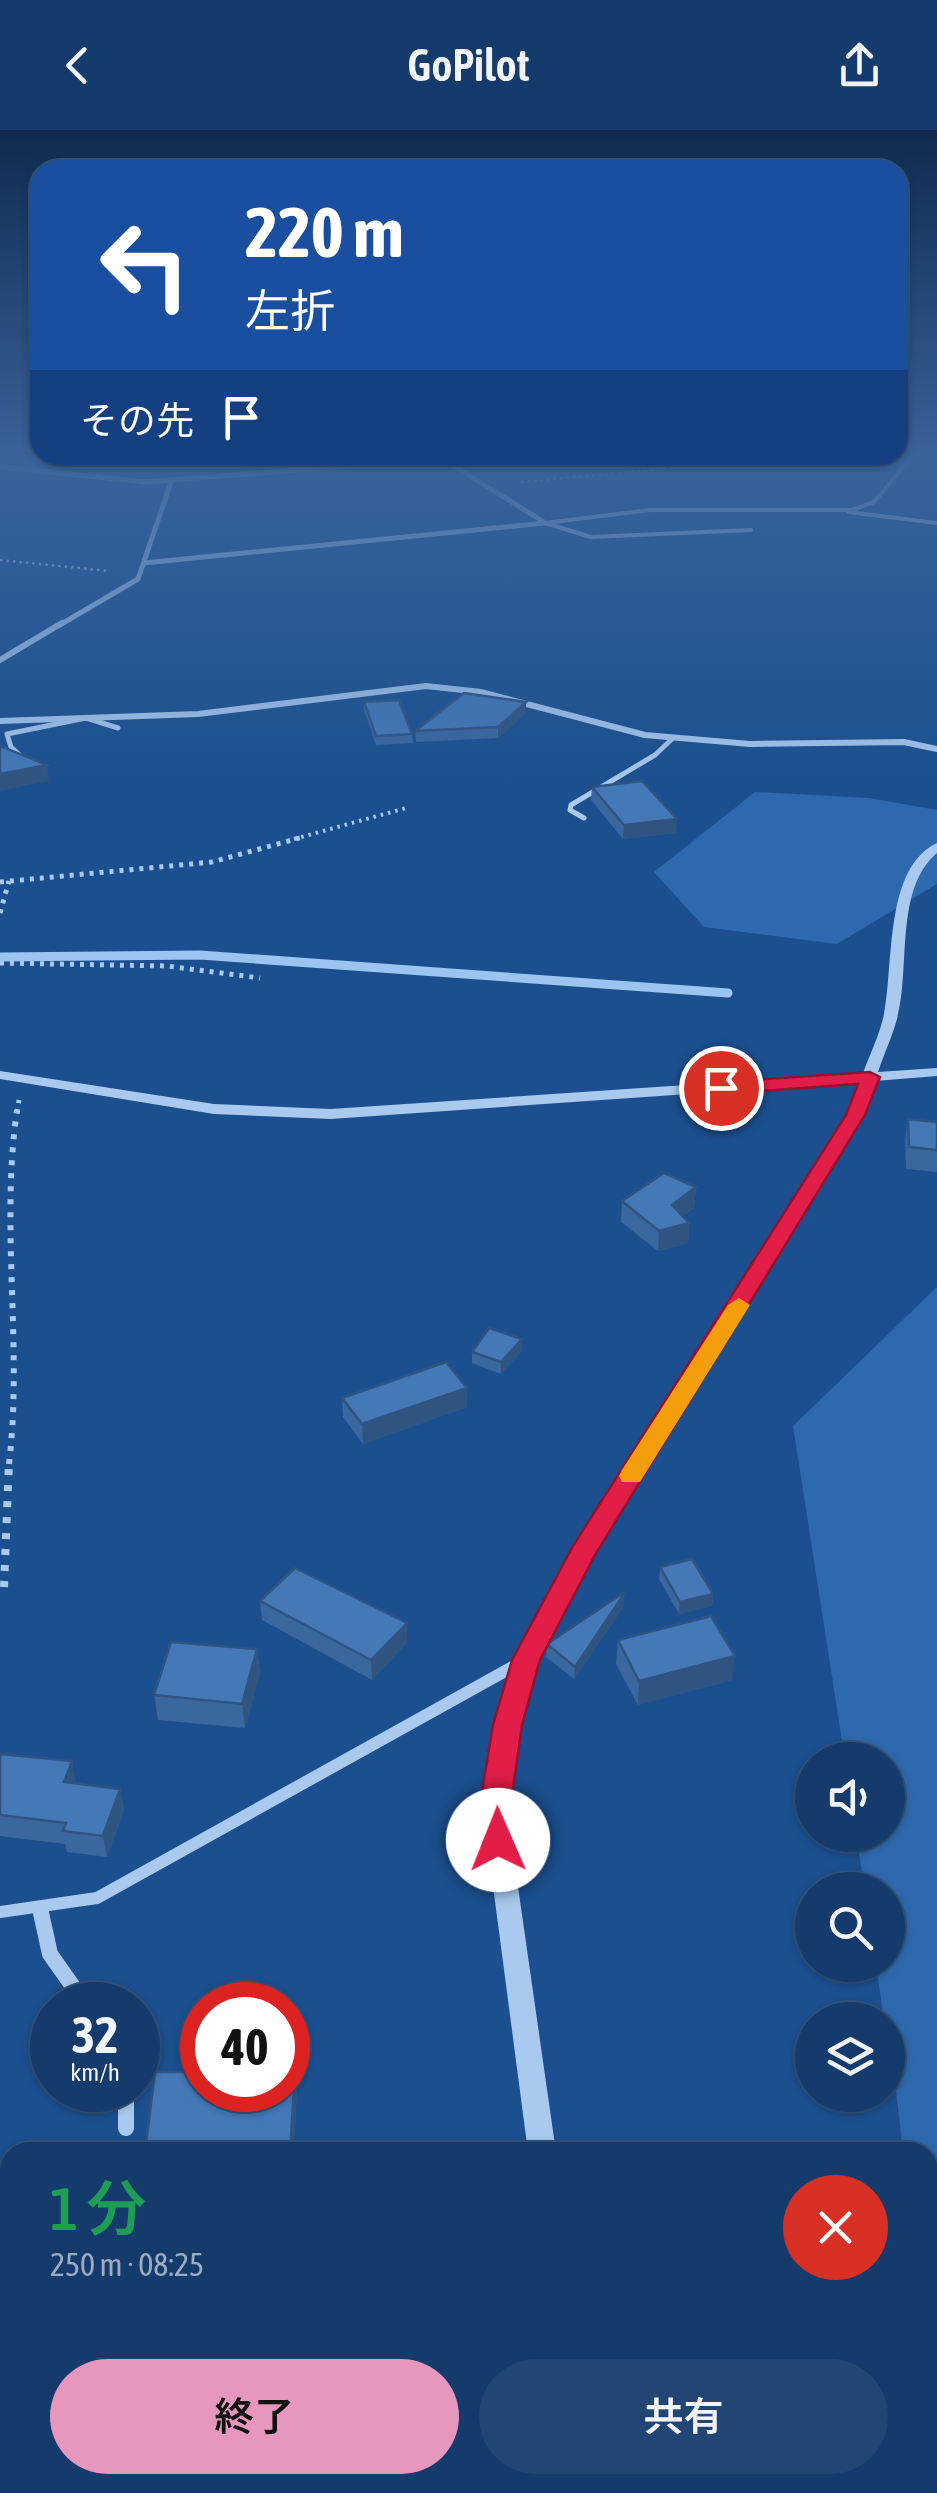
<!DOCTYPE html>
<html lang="ja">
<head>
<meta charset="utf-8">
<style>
  :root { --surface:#143b6b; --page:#214673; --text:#f1f3f6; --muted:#9dadc1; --line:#33557e; --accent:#e797bd }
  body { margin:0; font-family:"Asap Condensed","Noto Sans JP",sans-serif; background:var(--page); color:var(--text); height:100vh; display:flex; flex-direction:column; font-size:38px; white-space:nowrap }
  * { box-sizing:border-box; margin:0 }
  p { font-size:32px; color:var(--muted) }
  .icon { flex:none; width:55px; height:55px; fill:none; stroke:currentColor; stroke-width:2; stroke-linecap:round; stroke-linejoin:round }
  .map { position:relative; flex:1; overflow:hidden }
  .panel { position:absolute; left:0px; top:2012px; width:938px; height:352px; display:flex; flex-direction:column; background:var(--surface); border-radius:30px 30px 0 0; box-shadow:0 2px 8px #0004,0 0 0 2px var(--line) }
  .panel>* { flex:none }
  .top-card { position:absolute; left:30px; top:30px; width:878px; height:305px; border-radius:30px; box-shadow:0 2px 8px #0004,0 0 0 2px var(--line); background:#1a4fa0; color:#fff; overflow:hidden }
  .buttons { position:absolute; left:795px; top:1612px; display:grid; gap:20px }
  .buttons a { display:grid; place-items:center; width:110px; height:110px; border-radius:50%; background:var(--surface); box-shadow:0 2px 8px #0004,0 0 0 2px var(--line); font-size:50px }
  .speed { position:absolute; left:30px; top:1852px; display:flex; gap:20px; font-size:50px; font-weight:700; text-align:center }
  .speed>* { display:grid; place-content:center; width:130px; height:130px; border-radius:50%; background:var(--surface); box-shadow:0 2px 8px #0004,0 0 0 2px var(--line); line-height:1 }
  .speed small { font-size:25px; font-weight:400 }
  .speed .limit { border:15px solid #d22; background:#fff; color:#111 }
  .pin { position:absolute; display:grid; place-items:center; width:85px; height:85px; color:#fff; margin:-42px; border:5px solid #fff; border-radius:50%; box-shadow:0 2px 10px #0007 }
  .me { position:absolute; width:110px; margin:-55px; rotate:359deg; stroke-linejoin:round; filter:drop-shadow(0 0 8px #0008) }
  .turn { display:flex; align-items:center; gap:35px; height:210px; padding:0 50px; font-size:45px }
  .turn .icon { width:130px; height:130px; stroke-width:2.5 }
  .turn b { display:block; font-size:70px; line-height:85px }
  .then { display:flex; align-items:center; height:95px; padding:0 50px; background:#0003; gap:20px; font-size:38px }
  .round { display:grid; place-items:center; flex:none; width:105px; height:105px; border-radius:52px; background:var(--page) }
  .overview { display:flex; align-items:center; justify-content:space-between; height:170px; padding:0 50px }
  h1 { font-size:60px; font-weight:600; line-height:75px; color:#1e9e55 }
  .button { display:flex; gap:20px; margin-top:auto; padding:20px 50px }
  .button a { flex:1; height:115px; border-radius:60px; background:var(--accent); color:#111; font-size:40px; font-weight:600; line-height:115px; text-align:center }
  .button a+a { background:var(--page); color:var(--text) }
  header { display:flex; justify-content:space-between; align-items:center; height:130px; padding:0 50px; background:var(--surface); font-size:45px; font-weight:600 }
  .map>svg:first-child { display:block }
  .green { fill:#2e69ad }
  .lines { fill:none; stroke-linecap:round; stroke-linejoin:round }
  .stream { stroke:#9cc4f0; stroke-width:9 }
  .path-far4 { stroke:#a9c9ee; stroke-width:2.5; stroke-dasharray:2.5 4; stroke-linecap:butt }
  .path-far3 { stroke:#a9c9ee; stroke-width:4; stroke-dasharray:2.5 5; stroke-linecap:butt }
  .path-far2 { stroke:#a9c9ee; stroke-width:5; stroke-dasharray:4 6; stroke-linecap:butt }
  .path-far1 { stroke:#a9c9ee; stroke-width:6; stroke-dasharray:5 8; stroke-linecap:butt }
  .path { stroke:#a9c9ee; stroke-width:8; stroke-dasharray:6 10; stroke-linecap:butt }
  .service-far1 { stroke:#a9c9ee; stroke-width:4 }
  .service { stroke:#a9c9ee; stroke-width:5 }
  .minor-far3 { stroke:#a9c9ee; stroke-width:5 }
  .minor-far2 { stroke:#a9c9ee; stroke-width:6 }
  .minor-far1 { stroke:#a9c9ee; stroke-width:12 }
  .minor { stroke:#a9c9ee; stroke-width:16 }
  .tertiary { fill:#a9c9ee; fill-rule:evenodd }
  .rail { stroke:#fff; stroke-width:4; stroke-dasharray:8 4; stroke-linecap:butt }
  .wall { fill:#3a679d }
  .shaded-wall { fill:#305480 }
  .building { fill:#4478b7; stroke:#305480; stroke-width:2.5 }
  .route { fill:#e11d48; stroke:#92132f; stroke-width:2.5 }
  .slow { fill:#f59e0b }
</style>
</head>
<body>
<header><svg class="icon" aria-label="back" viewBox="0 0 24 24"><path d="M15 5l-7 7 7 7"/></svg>GoPilot<svg class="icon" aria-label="share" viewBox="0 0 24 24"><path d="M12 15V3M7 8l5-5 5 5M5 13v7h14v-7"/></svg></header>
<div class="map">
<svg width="937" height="2363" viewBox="0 0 937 2363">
  <rect width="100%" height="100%" fill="#1b4f8f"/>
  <g class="green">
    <path d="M755 662 869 668 937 680V754L837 814 704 797 654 742Z"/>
    <path d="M937 1157V2216L928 2184V2022H903L888 1890H884L876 1835H888V1760H865L856 1705H888V1630H845L793 1296Z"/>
  </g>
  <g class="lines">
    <path class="stream" d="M0 827 200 825 728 863"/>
    <g class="path-far4">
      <path d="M521 352 784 328"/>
      <path d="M0 430 109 441"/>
    </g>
    <path class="path-far3" d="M294 709 406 678"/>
    <g class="path-far2">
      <path d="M0 752 212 732 303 707"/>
      <path d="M0 783 9 751"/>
      <path d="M0 833 167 836 260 848"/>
      <path d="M17 983 19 970"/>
    </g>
    <path class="path-far1" d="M9 1334C23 1217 0 1097 17 980"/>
    <path class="path" d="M4 1457 9 1332"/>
    <g class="service-far1">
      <path d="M848 382 937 393"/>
      <path d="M545 393 650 380H852L874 372 911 328"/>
      <path d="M545 393 591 407 751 400"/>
    </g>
    <g class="service">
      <path d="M24 629 11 617 7 604 86 588 118 598"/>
      <path d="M584 688 570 680 571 675 655 625 673 608"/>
    </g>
    <g class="minor-far3">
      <path d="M444 330 544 392"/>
      <path d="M0 337 145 352 452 328"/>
      <path d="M144 433 545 393"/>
      <path d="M58 496 138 449 171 352"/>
    </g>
    <g class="minor-far2">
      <path d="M0 530 62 493"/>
      <path d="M0 591 198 584 426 556 481 562 645 605 750 614 904 612 937 619"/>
    </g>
    <g class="minor-far1">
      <path d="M40 1779 41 1785"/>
      <path d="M0 1782 97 1768 525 1530"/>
    </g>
    <g class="minor">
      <path d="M41 1783 50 1824 86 1875"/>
      <path d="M126 1960V1998"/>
    </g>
    <g class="tertiary">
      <path d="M937 713V723C894 759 911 839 897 889 892 907 884 924 878 942L937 938V946L875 951 863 985 592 1424 537 1530 518 1595 507 1680 556 2022H528L483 1680 496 1595 515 1530 576 1418 847 985 860 952 331 989 214 984 0 949V941L214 974 331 979 863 943C870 924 880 904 884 884 894 834 884 738 937 713Z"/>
      <path d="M571 2355H603L605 2363H573Z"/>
    </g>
    <path class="rail" d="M0 329 6 328"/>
  </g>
  <g class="wall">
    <path d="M364 572 412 604 413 613 376 615 364 580Z"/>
    <path d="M526 572V583L498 608 416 612 415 601Z"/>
    <path d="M592 657 676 703 623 709 591 670Z"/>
    <path d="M908 989 937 992V1042L906 1039 905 1010Z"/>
    <path d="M696 1057 694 1078 683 1086 689 1093 688 1113 658 1121 621 1092 622 1071Z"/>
    <path d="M522 1221 501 1244 472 1233V1222Z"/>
    <path d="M342 1268 467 1277 363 1314 343 1287Z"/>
    <path d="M660 1437 713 1464 712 1476 679 1484 659 1449Z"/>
    <path d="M260 1471 407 1493V1513L372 1550 262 1490Z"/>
    <path d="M624 1476 574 1549 546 1527 547 1514Z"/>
    <path d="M618 1510 732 1550 638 1575 616 1534Z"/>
    <path d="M257 1519 260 1543 245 1598 158 1590 154 1565Z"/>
    <path d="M0 1624 76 1652V1653L120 1659 124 1680 107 1727 67 1722 65 1714 0 1706Z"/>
  </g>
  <g class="shaded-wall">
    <path d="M526 572V583L498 608V597Z"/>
    <path d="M47 635 49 651 0 661V644Z"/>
    <path d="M677 689 676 703 623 709 624 695Z"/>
    <path d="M696 1057 694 1078 670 1095 672 1075Z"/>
    <path d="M689 1093 688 1113 658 1121 659 1101Z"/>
    <path d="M522 1209V1221L501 1244V1232Z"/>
    <path d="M467 1258V1277L363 1314 362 1294Z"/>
    <path d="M624 1464V1476L574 1549 575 1537Z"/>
    <path d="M713 1464 712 1476 679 1484 680 1472Z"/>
    <path d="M407 1493V1513L372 1550 371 1530Z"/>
    <path d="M257 1519 260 1543 245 1598 242 1574Z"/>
    <path d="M735 1526 732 1550 638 1575 639 1551Z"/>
    <path d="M72 1631 76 1652 68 1673 64 1652Z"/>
    <path d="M120 1659 124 1680 107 1727 103 1706Z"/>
    <path d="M295 1941 297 1965 294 2022H290Z"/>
    <path d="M10 2314V2344L0 2355V2325Z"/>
  </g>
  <g class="building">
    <path d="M464 563 526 572 498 597 415 601Z"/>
    <path d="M399 570 412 604 376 606 364 572Z"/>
    <path d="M0 616 47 635 0 644Z"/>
    <path d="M642 651 677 689 624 695 592 657Z"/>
    <path d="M908 989 937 992V1020L909 1017Z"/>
    <path d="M664 1043 696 1057 672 1075 689 1093 659 1101 622 1071Z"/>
    <path d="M489 1198 522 1209 501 1232 472 1222Z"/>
    <path d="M446 1232 467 1258 362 1294 342 1268Z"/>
    <path d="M692 1429 713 1464 680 1472 660 1437Z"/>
    <path d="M295 1438 407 1493 371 1530 260 1471Z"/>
    <path d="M623 1463 624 1464 575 1537 547 1514Z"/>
    <path d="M711 1486 735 1526 639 1551 618 1510Z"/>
    <path d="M171 1512 257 1519 242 1574 154 1565Z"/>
    <path d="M0 1624 72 1631 64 1652 120 1659 103 1706 63 1701 66 1693 0 1685Z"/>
    <path d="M288 1941H295L290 2022H145L155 1942H202V1960H288Z"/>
    <path d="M10 2234V2314L0 2325V2244Z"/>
  </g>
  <linearGradient id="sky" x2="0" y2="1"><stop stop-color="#0f2b4f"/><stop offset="0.5" stop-color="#39639b"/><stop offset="1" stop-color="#39639b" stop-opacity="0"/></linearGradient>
  <rect width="937" height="659" fill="url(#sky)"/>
  <path class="route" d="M870 942 880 947 865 985 595 1425 540 1530 522 1595 510 1680 514 1710 509 1719 498 1723 487 1719 479 1680 493 1595 512 1530 573 1416 846 985 858 954 721 964 711 958 721 952Z"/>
  <path class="slow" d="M739 1168 750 1175 640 1352H622L619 1346 622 1340 728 1175Z"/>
</svg>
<div class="buttons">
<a><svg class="icon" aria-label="sound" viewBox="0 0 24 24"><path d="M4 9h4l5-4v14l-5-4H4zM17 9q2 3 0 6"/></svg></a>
<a><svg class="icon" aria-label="search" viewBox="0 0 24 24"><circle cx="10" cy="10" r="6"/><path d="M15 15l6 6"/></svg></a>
<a><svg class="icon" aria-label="layers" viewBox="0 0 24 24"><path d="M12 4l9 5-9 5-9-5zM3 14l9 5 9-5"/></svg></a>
</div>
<div class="speed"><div>32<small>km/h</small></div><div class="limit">40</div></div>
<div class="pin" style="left:721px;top:958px;background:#d93025"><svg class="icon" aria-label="arrive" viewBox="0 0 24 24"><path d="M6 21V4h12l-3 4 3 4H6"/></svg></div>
<svg class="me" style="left:498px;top:1710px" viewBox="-20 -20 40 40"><circle r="19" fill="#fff"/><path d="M0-13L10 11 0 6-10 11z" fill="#e11d48"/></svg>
<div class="top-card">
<div class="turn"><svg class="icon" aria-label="left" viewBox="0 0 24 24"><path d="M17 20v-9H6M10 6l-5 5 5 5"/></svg><div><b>220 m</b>左折</div></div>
<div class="then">その先<svg class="icon" aria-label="arrive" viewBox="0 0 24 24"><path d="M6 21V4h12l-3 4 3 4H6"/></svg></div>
</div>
<section class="panel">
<div class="overview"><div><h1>1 分</h1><p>250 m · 08:25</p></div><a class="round" style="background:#d93025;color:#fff"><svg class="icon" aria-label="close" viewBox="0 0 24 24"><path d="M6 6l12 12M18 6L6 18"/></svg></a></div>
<div class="button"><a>終了</a><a>共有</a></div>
</section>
</div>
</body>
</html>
